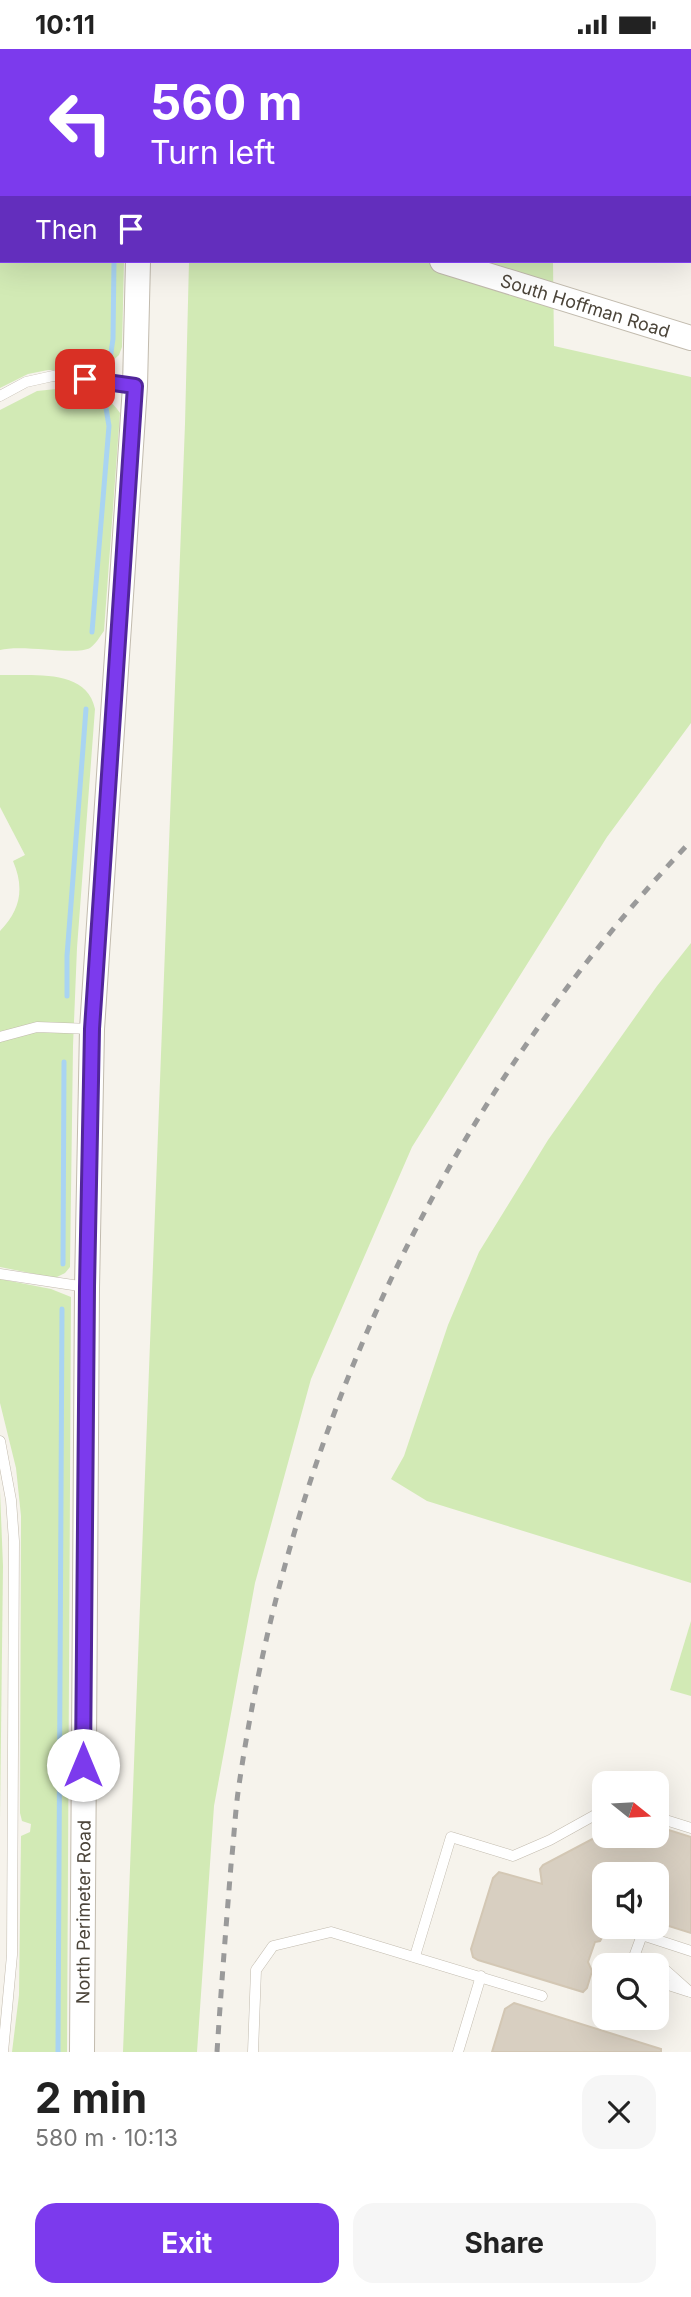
<!DOCTYPE html>
<html lang="en">
<head>
<meta charset="utf-8">
<style>
  :root { --surface:#fff; --page:#f6f6f6; --text:#222; --muted:#767676; --accent:#7c3aed }
  body { margin:0; font-family:Inter,sans-serif; background:var(--page); color:var(--text); height:100vh; display:flex; flex-direction:column; font-size:26px; white-space:nowrap }
  * { box-sizing:border-box; margin:0 }
  p { font-size:23px; color:var(--muted) }
  .icon { flex:none; width:38px; height:38px; fill:none; stroke:currentColor; stroke-width:2; stroke-linecap:round; stroke-linejoin:round }
  .map { position:relative; height:2003px; overflow:hidden }
  .sheet { display:flex; flex-direction:column; background:var(--surface); flex:1 }
  .sheet>* { flex:none }
  .top-card { position:absolute; left:0px; top:0px; width:691px; height:214px; box-shadow:0 7px 28px #0002; background:#7c3aed; color:#fff; overflow:hidden }
  .needle { width:46px; rotate:108deg }
  .tools { position:absolute; left:592px; top:1722px; display:grid; gap:14px }
  .tools a { display:grid; place-items:center; width:77px; height:77px; border-radius:14px; background:var(--surface); box-shadow:0 7px 28px #0002; font-size:35px }
  .pin { position:absolute; display:grid; place-items:center; width:60px; height:60px; color:#fff; margin:-30px; border-radius:14px; box-shadow:0 4px 10px #0006 }
  .me { position:absolute; width:77px; margin:-38px; rotate:0deg; stroke-linejoin:round; filter:drop-shadow(0 0 5px #0008) }
  .turn { display:flex; align-items:center; gap:24px; height:147px; padding:0 35px; font-size:32px }
  .turn .icon { width:91px; height:91px; stroke-width:2.5 }
  .turn b { display:block; font-size:49px; line-height:60px }
  .then { display:flex; align-items:center; height:66px; padding:0 35px; background:#0003; gap:14px; font-size:26px }
  .round { display:grid; place-items:center; flex:none; width:74px; height:74px; border-radius:21px; background:var(--page) }
  .summary { display:flex; align-items:center; justify-content:space-between; height:119px; padding:0 35px }
  h1 { font-size:42px; font-weight:700; line-height:52px }
  .cta { display:flex; gap:14px; margin-top:auto; padding:14px 35px }
  .cta a { flex:1; height:80px; border-radius:21px; background:var(--accent); color:#fff; font-size:28px; font-weight:700; line-height:80px; text-align:center }
  .cta a+a { background:var(--page); color:var(--text) }
  .status { display:flex; justify-content:space-between; align-items:center; height:49px; padding:0 35px; background:var(--surface); direction:ltr }
  .status svg { height:19px; fill:currentColor }
  .map>svg:first-child { display:block }
  .green { fill:#d2eab5 }
  .lines { fill:none; stroke-linecap:round; stroke-linejoin:round }
  .stream { stroke:#a9d4f2; stroke-width:5 }
  .building { fill:#d8cfc1; stroke:#d3c7b4; stroke-width:2 }
  .service-casing { stroke:#c2bbae; stroke-width:11 }
  .tertiary-casing { stroke:#c2bbae; stroke-width:26 }
  .service { stroke:#fff; stroke-width:10 }
  .tertiary { stroke:#fff; stroke-width:24 }
  .rail { stroke:#9a9a9a; stroke-width:5; stroke-dasharray:9 9; stroke-linecap:butt }
  .route-casing { stroke:#51269a; stroke-width:18 }
  .route { stroke:#7c3aed; stroke-width:12 }
  .labels { text-anchor:middle; dominant-baseline:central; stroke-width:6; stroke-linejoin:round; paint-order:stroke }
  .street-label { font-size:18px; fill:#4b4439; stroke:#fff }
</style>
</head>
<body>
<div class="status"><b>10:11</b><svg viewBox="0 0 49 12"><path d="M0 12V9h3v3zM5 12V6h3v6zM10 12V3h3v9zM15 12V0h3v12zM26 1h20v11H26zM47 4h2v5h-2z"/></svg></div>
<div class="map">
<svg width="691" height="2003" viewBox="0 0 691 2003">
  <rect width="100%" height="100%" fill="#f6f3ec"/>
  <g class="green">
    <rect x="192" y="0" width="359" height="2"/>
    <path d="M0 89 2 212H124L122 298 119 306 102 321H48L28 325 0 339Z"/>
    <path d="M189 212H553L554 297 691 328V674L607 788 412 1098 311 1330 255 1534 214 1757 197 2003H123L185 375Z"/>
    <path d="M66 339C90 341 106 343 120 364L104 582C100 587 96 595 90 599 75 607 24 595 0 601V361L37 342Z"/>
    <path d="M0 626C32 627 87 619 95 660L77 899 73 997 70 1218 65 1224 55 1229 0 1218V882C20 861 25 840 13 812L25 806 0 758Z"/>
    <path d="M691 894V1534L427 1452 391 1430 404 1407 448 1276 479 1203 548 1091 657 937Z"/>
    <path d="M0 1230 51 1240 71 1248 67 2003H12L19 1946 21 1787 30 1783 31 1775 22 1772 20 1764 21 1467 16 1419 0 1354Z"/>
    <path d="M0 1442 3 1517 0 1771Z"/>
    <path d="M691 1572V1647L670 1641Z"/>
  </g>
  <g class="lines">
    <g class="stream">
      <path d="M111 0V2"/>
      <path d="M110 310 113 290 114 212"/>
      <path d="M92 583 109 377 106 359"/>
      <path d="M67 947V907L86 660"/>
      <path d="M63 1215 64 1013"/>
      <path d="M58 2003 62 1260"/>
    </g>
  </g>
  <g class="building">
    <path d="M656 1777 691 1788V1884L656 1873V1825H604V1885L600 1892 595 1893 588 1913 592 1922 587 1939 583 1943 478 1911 473 1908 471 1900 493 1829 499 1823 542 1835 540 1820 543 1816 598 1787H656Z"/>
    <path d="M514 1954 661 2000V2003H492L505 1960Z"/>
  </g>
  <g class="lines">
    <g class="service-casing">
      <g id="service">
        <path d="M0 347 26 333 53 327 135 337"/>
        <path d="M0 988 37 978 92 980"/>
        <path d="M0 1225 86 1238"/>
        <path d="M0 1392 11 1451 14 1492 12 1906 3 2003"/>
        <path d="M656 1768 691 1779"/>
        <path d="M415 1907 451 1788 513 1807 550 1791 604 1761"/>
        <path d="M634 1908 662 1918 690 1943"/>
        <path d="M631 1916 642 1886 691 1902"/>
        <path d="M656 1932 687 1942"/>
        <path d="M253 2003 256 1921 273 1897 331 1883 542 1947"/>
        <path d="M458 2003 481 1927"/>
      </g>
    </g>
    <g class="tertiary-casing">
      <g id="tertiary">
        <path d="M141 2V0"/>
        <path d="M0 72 2 73"/>
        <path id="s1" d="M442 212 691 289"/>
        <path id="s2" d="M82 2003 87 1239 92 980 135 337 138 212"/>
      </g>
    </g>
    <use href="#service" class="service"/>
    <use href="#tertiary" class="tertiary"/>
    <path class="rail" d="M217 2003C221 1941 226 1878 231 1816 234 1790 235 1763 239 1736 291 1381 443 1054 691 792"/>
  </g>
  <g class="lines">
    <g class="route-casing">
      <path id="route" d="M83 1716 87 1238 92 980 135 337 85 330"/>
    </g>
    <use href="#route" class="route"/>
  </g>
  <g class="labels">
    <g class="street-label">
      <text stroke="none"><textPath href="#s1" startOffset="150">South Hoffman Road</textPath></text>
      <text stroke="none"><textPath href="#s2" startOffset="140">North Perimeter Road</textPath></text>
    </g>
  </g>
</svg>
<div class="tools">
<a><svg class="needle" viewBox="-14 -14 28 28"><path d="M0-13l5 13h-10z" fill="#e53935"/><path d="M0 13l5-13h-10z" fill="#767676"/></svg></a>
<a><svg class="icon" aria-label="sound" viewBox="0 0 24 24"><path d="M4 9h4l5-4v14l-5-4H4zM17 9q2 3 0 6"/></svg></a>
<a><svg class="icon" aria-label="search" viewBox="0 0 24 24"><circle cx="10" cy="10" r="6"/><path d="M15 15l6 6"/></svg></a>
</div>
<div class="pin" style="left:85px;top:330px;background:#d93025"><svg class="icon" aria-label="arrive" viewBox="0 0 24 24"><path d="M6 21V4h12l-3 4 3 4H6"/></svg></div>
<svg class="me" style="left:83px;top:1716px" viewBox="-20 -20 40 40"><circle r="19" fill="#fff"/><path d="M0-13L10 11 0 6-10 11z" fill="#7c3aed"/></svg>
<div class="top-card">
<div class="turn"><svg class="icon" aria-label="left" viewBox="0 0 24 24"><path d="M17 20v-9H6M10 6l-5 5 5 5"/></svg><div><b>560 m</b>Turn left</div></div>
<div class="then">Then<svg class="icon" aria-label="arrive" viewBox="0 0 24 24"><path d="M6 21V4h12l-3 4 3 4H6"/></svg></div>
</div>
</div>
<section class="sheet">
<div class="summary"><div><h1>2 min</h1><p>580 m · 10:13</p></div><a class="round"><svg class="icon" aria-label="close" viewBox="0 0 24 24"><path d="M6 6l12 12M18 6L6 18"/></svg></a></div>
<div class="cta"><a>Exit</a><a>Share</a></div>
</section>
</body>
</html>
